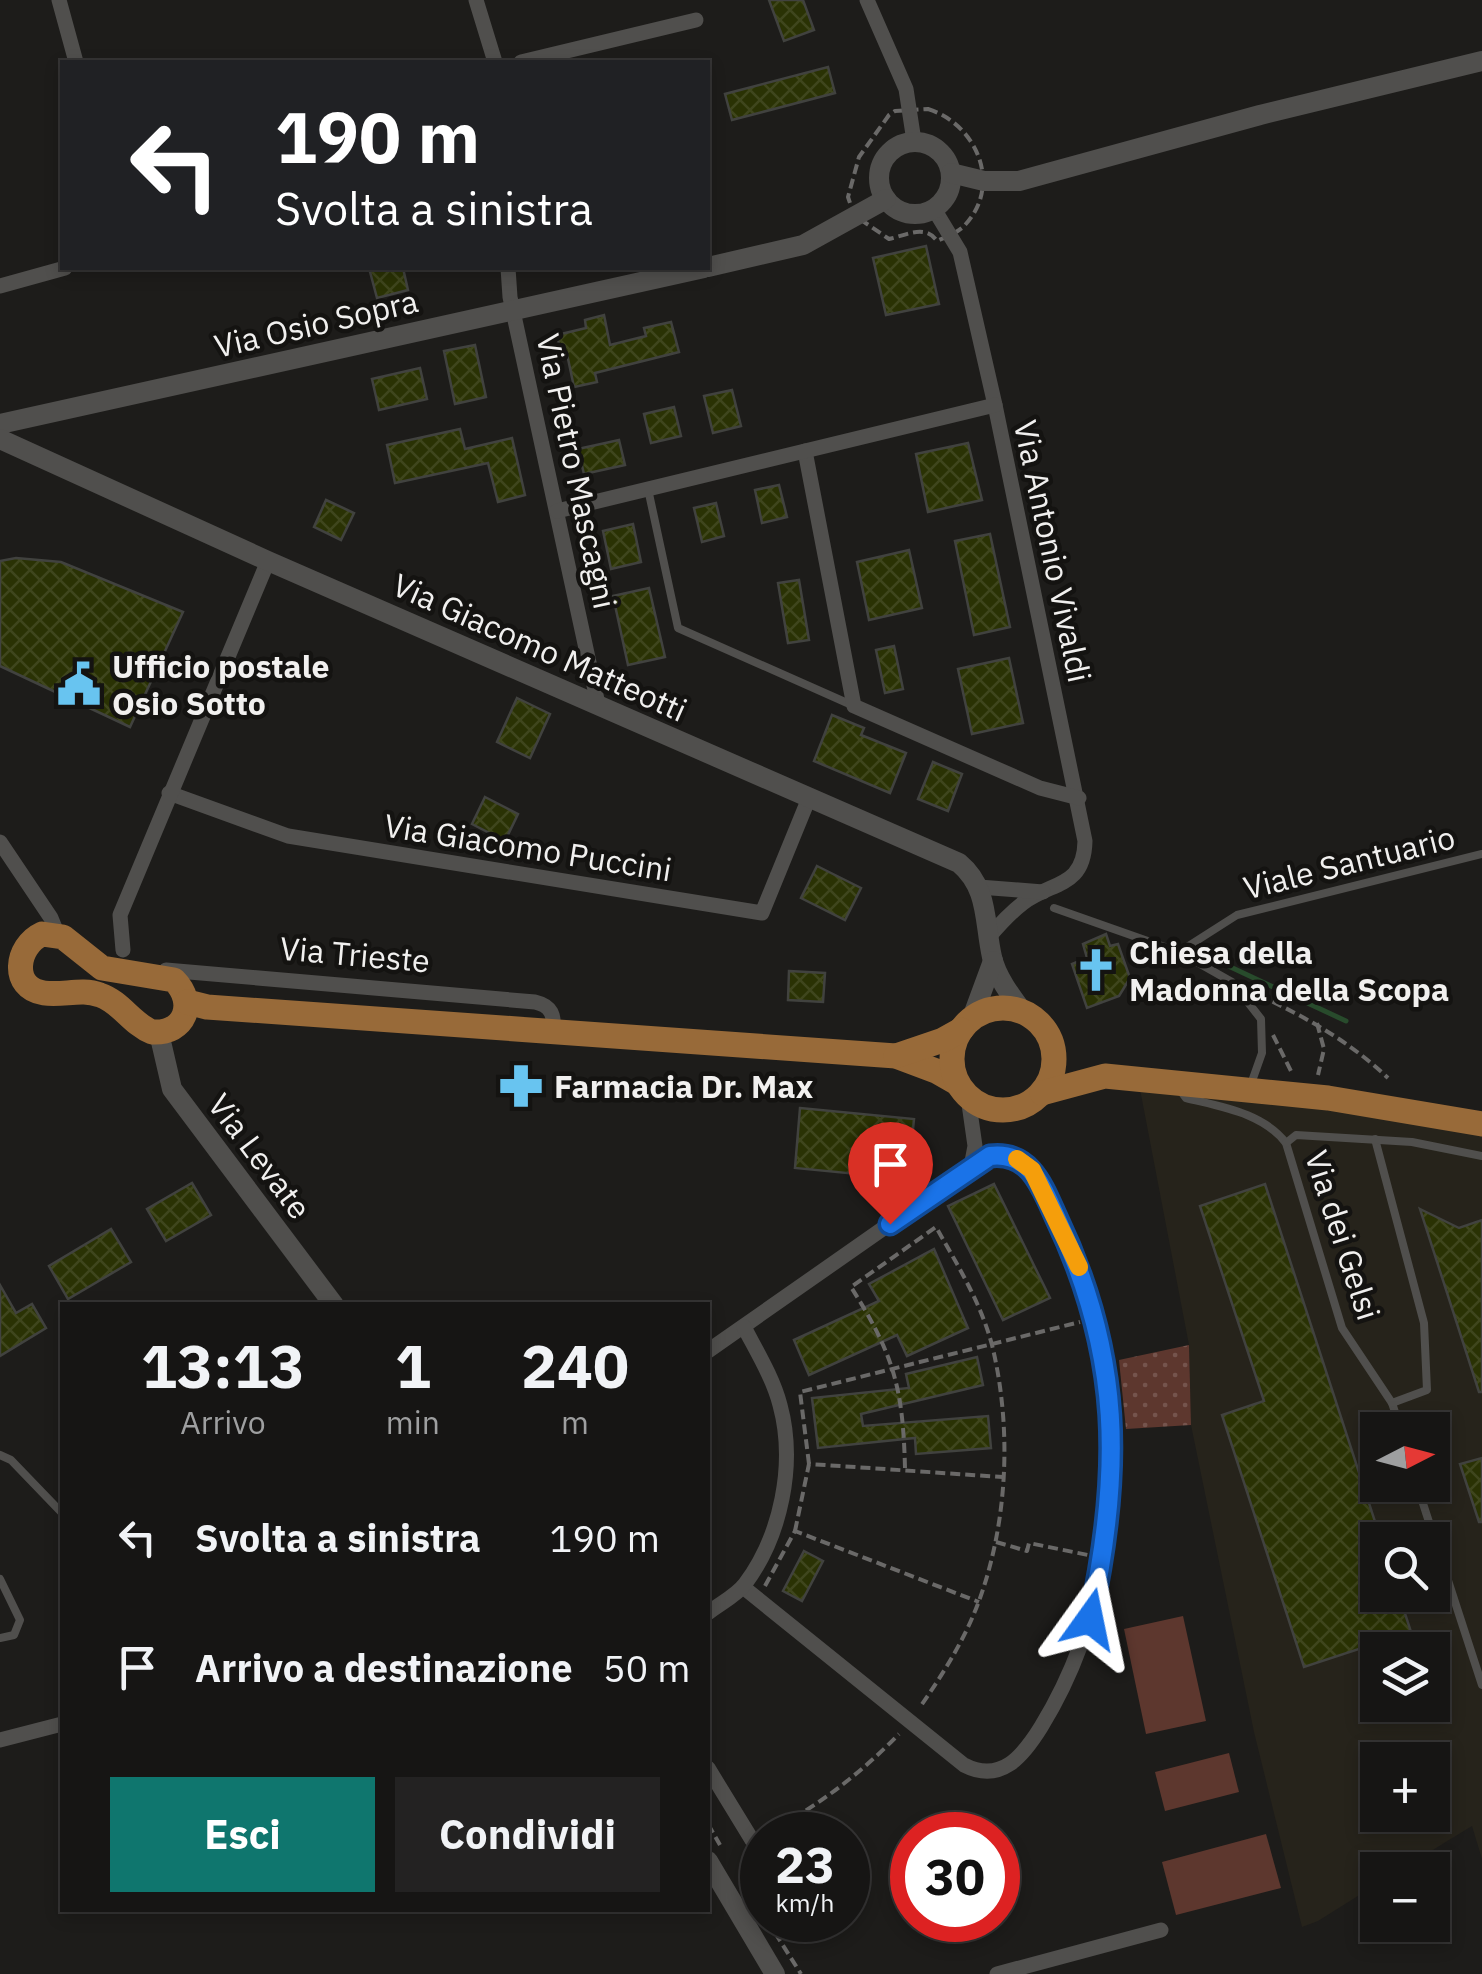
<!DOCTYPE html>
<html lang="it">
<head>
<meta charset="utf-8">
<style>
  :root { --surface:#161514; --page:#232222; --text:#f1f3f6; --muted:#9e9fa0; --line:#353434; --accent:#0f766e }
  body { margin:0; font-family:"IBM Plex Sans",sans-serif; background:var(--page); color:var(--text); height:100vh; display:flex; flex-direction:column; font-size:38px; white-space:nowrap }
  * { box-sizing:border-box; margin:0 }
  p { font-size:32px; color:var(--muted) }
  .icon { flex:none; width:55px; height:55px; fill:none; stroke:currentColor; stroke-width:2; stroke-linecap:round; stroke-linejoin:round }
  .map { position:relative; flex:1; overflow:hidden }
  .details { position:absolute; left:60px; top:1302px; width:650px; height:610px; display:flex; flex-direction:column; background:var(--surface); border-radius:0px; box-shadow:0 5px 15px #0003,0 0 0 2px var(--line) }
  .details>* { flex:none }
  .hud { position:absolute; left:60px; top:60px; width:650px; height:210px; border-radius:0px; box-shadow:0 5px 15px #0003,0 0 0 2px var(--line); background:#202124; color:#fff; overflow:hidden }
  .needle { width:65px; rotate:84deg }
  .buttons { position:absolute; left:1360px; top:1412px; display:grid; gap:20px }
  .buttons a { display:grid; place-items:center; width:90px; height:90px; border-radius:0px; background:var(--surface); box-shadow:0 5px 15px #0003,0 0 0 2px var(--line); font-size:50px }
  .speed { position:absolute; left:740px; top:1812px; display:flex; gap:20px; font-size:50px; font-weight:700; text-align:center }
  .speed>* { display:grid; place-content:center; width:130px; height:130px; border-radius:50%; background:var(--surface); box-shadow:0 5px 15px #0003,0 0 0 2px var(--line); line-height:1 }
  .speed small { font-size:25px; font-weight:400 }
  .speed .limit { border:15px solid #d22; background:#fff; color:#111 }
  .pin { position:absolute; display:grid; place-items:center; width:85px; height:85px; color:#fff; margin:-102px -42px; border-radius:50% 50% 50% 0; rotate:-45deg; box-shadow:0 0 10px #0007 }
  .pin .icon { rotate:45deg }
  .me { position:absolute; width:110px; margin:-55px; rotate:12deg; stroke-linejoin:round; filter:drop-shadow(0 0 8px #0008) }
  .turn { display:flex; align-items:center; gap:35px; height:210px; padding:0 50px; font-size:45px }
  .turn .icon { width:130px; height:130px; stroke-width:2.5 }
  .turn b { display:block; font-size:70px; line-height:85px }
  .eta { display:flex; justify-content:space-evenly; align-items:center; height:170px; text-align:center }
  .eta b { font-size:60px; font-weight:700; line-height:70px }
  .cta { display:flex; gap:20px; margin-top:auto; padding:20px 50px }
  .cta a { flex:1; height:115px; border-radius:0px; background:var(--accent); color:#fff; font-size:40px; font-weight:700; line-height:115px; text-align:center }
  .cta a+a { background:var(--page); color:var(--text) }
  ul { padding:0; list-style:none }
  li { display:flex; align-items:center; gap:30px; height:130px; padding:0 50px }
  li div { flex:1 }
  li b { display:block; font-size:38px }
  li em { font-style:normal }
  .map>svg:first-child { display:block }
  .built { fill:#26231b; fill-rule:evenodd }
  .green { fill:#5d372e }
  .garden { fill:url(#garden-dots) }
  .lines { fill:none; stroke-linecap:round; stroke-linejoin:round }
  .stream { stroke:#284b2c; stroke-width:5 }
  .building { fill:url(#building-cross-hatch); stroke:#41423f; stroke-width:2.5 }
  .path { stroke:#6a6968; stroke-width:4; stroke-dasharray:10 5; stroke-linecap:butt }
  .service { stroke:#504f4d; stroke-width:8 }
  .minor { stroke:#504f4d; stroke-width:15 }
  .tertiary { stroke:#504f4d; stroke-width:20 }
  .primary { stroke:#986a39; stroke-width:25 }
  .route-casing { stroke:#114b97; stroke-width:25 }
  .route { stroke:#1a73e8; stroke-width:18 }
  .slow { stroke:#f59e0b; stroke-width:18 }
  .labels { text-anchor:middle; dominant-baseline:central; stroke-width:9; stroke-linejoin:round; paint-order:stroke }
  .street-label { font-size:32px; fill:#f1f0ef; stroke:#141311 }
  .poi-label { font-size:32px; font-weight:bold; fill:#f1f0ef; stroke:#141311; text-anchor:start }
</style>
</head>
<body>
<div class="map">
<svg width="1482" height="1974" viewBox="0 0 1482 1974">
  <defs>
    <pattern id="garden-dots" width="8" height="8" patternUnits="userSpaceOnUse" patternTransform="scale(2.5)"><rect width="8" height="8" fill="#5d372e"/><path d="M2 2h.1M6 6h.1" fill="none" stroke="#75544d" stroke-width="1.8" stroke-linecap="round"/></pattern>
    <pattern id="building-cross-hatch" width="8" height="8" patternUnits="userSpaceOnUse" patternTransform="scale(2.5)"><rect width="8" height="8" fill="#2a3204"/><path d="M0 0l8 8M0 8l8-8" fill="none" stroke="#3f461d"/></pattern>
  </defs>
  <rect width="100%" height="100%" fill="#1d1c1a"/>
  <path class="built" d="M1139 1084 1482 1131V1859L1472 1826 1400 1870H1378L1377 1884 1318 1921 1302 1927 1254 1732 1191 1425 1189 1345ZM1378 1430H1432V1485H1378ZM1378 1540H1432V1595H1378ZM1378 1650H1432V1705H1378ZM1378 1760H1432V1815H1378Z"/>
  <g class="green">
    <path d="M1183 1616 1206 1721 1146 1734 1124 1629Z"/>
    <path d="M1229 1753 1239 1792 1165 1811 1155 1772Z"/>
    <path d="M1266 1834 1281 1888 1176 1915 1162 1862Z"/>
  </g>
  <path class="garden" d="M1189 1345 1191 1425 1126 1429 1119 1360Z"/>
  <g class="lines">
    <path class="stream" d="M1222 963 1346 1021"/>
  </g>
  <g class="building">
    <path d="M769 0H803L814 30 784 41Z"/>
    <path d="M828 67 835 93 732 120 725 94Z"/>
    <path d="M926 246 939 304 886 315 873 258Z"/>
    <path d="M369 268H403L408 290 377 298Z"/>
    <path d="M604 315 610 345 646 336 644 328 671 322 679 352 595 373 597 382 574 387 567 354 561 355 557 335 586 328 585 320Z"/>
    <path d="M475 345 486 397 455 404 444 351Z"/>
    <path d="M420 368 427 399 379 410 372 379Z"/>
    <path d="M732 390 741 426 713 433 704 396Z"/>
    <path d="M674 407 681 436 651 443 644 414Z"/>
    <path d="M460 429 465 449 512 438 525 495 498 502 488 463 395 483 387 445Z"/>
    <path d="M619 440 625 465 584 474 578 449Z"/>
    <path d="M968 443 982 500 928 512 916 454Z"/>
    <path d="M779 485 787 517 762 523 755 490Z"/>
    <path d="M326 500 354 513 341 540 314 527Z"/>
    <path d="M716 503 724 536 702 542 694 508Z"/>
    <path d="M633 524 641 562 611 569 603 531Z"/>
    <path d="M990 534 1010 627 974 635 955 541Z"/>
    <path d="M909 550 922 608 869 620 857 562Z"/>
    <path d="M16 558 61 562 183 612 130 727 0 666V561Z"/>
    <path d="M799 580 809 640 788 643 778 583Z"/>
    <path d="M649 588 665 657 628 665 613 596Z"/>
    <path d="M894 646 903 689 885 693 876 650Z"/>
    <path d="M1009 658 1023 723 972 734 958 669Z"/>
    <path d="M517 698 550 714 530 758 497 742Z"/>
    <path d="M832 715 864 728 861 735 906 753 890 793 814 761Z"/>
    <path d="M933 762 962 774 948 811 918 799Z"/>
    <path d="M485 797 518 814 505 841 472 824Z"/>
    <path d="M817 866 861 888 845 920 801 898Z"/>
    <path d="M1106 934 1110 946 1118 944 1130 978 1119 996 1087 1008 1072 964 1087 958 1083 944Z"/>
    <path d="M789 971 825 973 823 1002 788 1000Z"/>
    <path d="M800 1108 914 1119 908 1179 795 1168Z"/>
    <path d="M192 1183 211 1215 166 1241 147 1209Z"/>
    <path d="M994 1184 1050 1298 1003 1320 948 1206Z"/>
    <path d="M1265 1184 1381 1540H1378V1595H1399L1411 1632 1304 1667 1222 1415 1264 1401 1200 1206Z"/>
    <path d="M1420 1209 1459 1228 1482 1220V1392H1479Z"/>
    <path d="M111 1229 131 1262 68 1299 49 1266Z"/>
    <path d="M934 1249 968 1328 907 1356 897 1335 809 1375 794 1340 879 1301 869 1284Z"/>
    <path d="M0 1285 16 1313 32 1304 46 1328 0 1356Z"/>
    <path d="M977 1357 983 1385 861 1414 863 1426 988 1416 991 1448 916 1454 915 1438 818 1448 812 1398 909 1388 906 1374Z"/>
    <path d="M1482 1458V1522H1479L1460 1464Z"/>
    <path d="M804 1551 823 1561 802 1601 783 1591Z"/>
  </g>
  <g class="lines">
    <g class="path">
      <path d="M928 109C976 124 1003 184 965 225 959 232 946 237 937 241 925 224 907 235 889 239L854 215 848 197 859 157 889 115 895 111Z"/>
      <path d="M1259 995C1307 1018 1349 1041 1388 1078"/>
      <path d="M1317 1023 1324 1049 1318 1075"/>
      <path d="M1273 1035 1291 1071"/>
      <path d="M809 1464 800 1392 1080 1322"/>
      <path d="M905 1468C903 1388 894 1355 851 1287L936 1227C957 1264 981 1303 992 1345 1012 1427 1008 1521 979 1601 965 1639 943 1674 920 1707"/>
      <path d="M795 1531 809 1464 1003 1477"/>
      <path d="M996 1542 1027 1551 1029 1543 1088 1555"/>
      <path d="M765 1586 795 1531 979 1602"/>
      <path d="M708 1824 720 1845"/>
      <path d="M767 1833C817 1807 860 1774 899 1734"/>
      <path d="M754 1898 762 1912"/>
      <path d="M767 1920 801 1974"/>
    </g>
    <g class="service">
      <path d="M648 489 678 628 854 706"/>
      <path d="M1054 908 1179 952 1232 982 1261 1019 1262 1053 1251 1084"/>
      <path d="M1179 952 1237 915 1482 854"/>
      <path d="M1180 1090 1186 1098C1222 1107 1263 1113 1286 1143L1342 1328 1392 1403 1401 1430"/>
      <path d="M1375 1139 1424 1323 1427 1390 1392 1403"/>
      <path d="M1286 1143 1296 1135 1412 1142 1482 1156"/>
      <path d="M0 1455 11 1460 62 1513"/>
      <path d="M1417 1485 1482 1685"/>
      <path d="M0 1579 20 1620 14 1635 0 1638"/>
    </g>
    <g class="minor">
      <path d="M59 0 76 62"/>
      <path d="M476 0 495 62"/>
      <path d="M867 0 906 89 914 141"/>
      <path d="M521 62 696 20"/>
      <path d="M934 209 960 252 995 405 1085 841C1084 888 1052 881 1023 903 1010 913 999 925 989 937"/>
      <path d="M508 268 510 297 598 704"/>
      <path d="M0 286 65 268"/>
      <path d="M805 451 854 706 1040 788 1079 798"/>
      <path d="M557 511 995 405"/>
      <path d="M169 793 288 836 762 913 809 798"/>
      <path d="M0 842 51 918 58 935"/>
      <path d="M979 887 1043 892"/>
      <path d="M123 950 120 915 268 561"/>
      <path d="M166 970 535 1002C552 1006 554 1015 554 1032"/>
      <path d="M968 1097 975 1146 971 1167"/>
      <path d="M708 1351 971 1167C995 1154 1010 1152 1032 1170 1067 1232 1094 1298 1106 1368 1125 1489 1105 1623 1041 1727 1023 1756 1001 1784 964 1765L743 1587"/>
      <path d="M708 1613C719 1604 736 1596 745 1584 781 1536 796 1464 780 1405 773 1378 757 1352 744 1327"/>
      <path d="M0 1740 62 1724"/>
      <path d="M708 1768 752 1840"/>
      <path d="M997 1974 1161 1930"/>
    </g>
    <g class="tertiary">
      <circle cx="915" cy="178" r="36"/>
      <path d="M951 173 984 181H1019L1260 115 1482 61"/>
      <path d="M708 267 803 245 886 199"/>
      <path d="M0 424 704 268"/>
      <path d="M0 439 268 561 959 863C989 888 984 922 992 957 996 976 1011 996 1023 1012"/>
      <path d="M972 1018 993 961"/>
      <path d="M159 1033 172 1089 334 1305"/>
      <path d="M708 1861 775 1974"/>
    </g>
    <g class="primary">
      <path d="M42 934 63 937 102 968 174 980C197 1003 185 1034 152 1032 132 1024 121 1002 100 995 81 988 63 996 44 993 10 988 16 946 42 934Z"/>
      <path d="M187 1002 207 1007 896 1056 936 1071 957 1083"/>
      <circle cx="1003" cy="1059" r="51"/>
      <path d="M896 1056 943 1040 961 1030"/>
      <path d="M1042 1093 1105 1076 1328 1098 1482 1124"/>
    </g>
  </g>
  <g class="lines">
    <g class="route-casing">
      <path id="route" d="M890 1224 990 1156C1030 1151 1042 1186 1056 1217 1122 1355 1122 1472 1090 1619"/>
    </g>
    <use href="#route" class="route"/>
    <path class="slow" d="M1017 1159 1032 1170 1079 1267"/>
  </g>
  <defs>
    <g id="civic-bare" transform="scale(3.45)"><path d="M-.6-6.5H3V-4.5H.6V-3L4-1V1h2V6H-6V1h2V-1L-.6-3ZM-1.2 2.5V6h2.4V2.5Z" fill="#68c4f0" stroke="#141311" stroke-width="2.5" paint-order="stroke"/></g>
    <g id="church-bare" transform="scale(3.45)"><path d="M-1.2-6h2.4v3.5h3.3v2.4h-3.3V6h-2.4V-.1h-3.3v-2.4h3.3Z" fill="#68c4f0" stroke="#141311" stroke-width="2.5" paint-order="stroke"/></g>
    <g id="pharmacy-bare" transform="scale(3.45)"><path d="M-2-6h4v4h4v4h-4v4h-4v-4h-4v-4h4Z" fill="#68c4f0" stroke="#141311" stroke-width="2.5" paint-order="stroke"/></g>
  </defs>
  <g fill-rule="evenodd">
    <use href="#civic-bare" x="79" y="684"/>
    <use href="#church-bare" x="1096" y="970"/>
    <use href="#pharmacy-bare" x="521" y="1086"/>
  </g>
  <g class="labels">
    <g class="street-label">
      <text transform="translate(316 323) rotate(-13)">Via Osio Sopra</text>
      <text transform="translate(577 471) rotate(78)">Via Pietro Mascagni</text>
      <text transform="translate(1053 551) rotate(78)">Via Antonio Vivaldi</text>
      <text transform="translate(540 647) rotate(24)">Via Giacomo Matteotti</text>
      <text transform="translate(528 847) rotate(9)">Via Giacomo Puccini</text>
      <text transform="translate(1349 862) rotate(-14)">Viale Santuario</text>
      <text transform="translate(355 954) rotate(5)">Via Trieste</text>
      <text transform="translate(260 1156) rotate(53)">Via Levate</text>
      <text transform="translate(1343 1235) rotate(72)">Via dei Gelsi</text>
    </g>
    <g class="poi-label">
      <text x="112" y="666">Ufficio postale<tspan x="112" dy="37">Osio Sotto</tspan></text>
      <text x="1129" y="952">Chiesa della<tspan x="1129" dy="37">Madonna della Scopa</tspan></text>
      <text x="554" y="1086">Farmacia Dr. Max</text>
    </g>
  </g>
</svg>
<div class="buttons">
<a><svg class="needle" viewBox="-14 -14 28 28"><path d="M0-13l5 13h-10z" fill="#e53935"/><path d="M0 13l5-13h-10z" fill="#9e9fa0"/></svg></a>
<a><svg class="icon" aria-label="search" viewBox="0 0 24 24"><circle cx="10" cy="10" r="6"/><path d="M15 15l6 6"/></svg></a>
<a><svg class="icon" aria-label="layers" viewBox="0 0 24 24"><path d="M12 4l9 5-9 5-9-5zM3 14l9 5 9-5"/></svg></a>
<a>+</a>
<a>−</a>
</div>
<div class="speed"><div>23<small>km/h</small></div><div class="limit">30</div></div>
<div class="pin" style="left:890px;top:1224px;background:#d93025"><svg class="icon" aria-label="arrive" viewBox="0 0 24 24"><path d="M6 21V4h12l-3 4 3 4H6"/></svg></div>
<svg class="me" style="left:1090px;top:1619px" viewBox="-20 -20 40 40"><path d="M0-17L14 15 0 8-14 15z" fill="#1a73e8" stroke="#fff" stroke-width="4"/></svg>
<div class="hud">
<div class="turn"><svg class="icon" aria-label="left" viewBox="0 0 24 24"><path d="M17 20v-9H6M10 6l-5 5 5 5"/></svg><div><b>190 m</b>Svolta a sinistra</div></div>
</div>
<section class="details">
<div class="eta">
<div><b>13:13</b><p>Arrivo</p></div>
<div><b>1</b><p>min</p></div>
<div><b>240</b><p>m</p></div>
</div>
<ul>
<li><svg class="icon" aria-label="left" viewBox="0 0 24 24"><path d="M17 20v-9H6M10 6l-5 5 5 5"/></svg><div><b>Svolta a sinistra</b></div><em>190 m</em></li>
<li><svg class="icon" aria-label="arrive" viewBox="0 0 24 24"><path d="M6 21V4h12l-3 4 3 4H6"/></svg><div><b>Arrivo a destinazione</b></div><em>50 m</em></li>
</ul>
<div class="cta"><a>Esci</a><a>Condividi</a></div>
</section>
</div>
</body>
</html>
